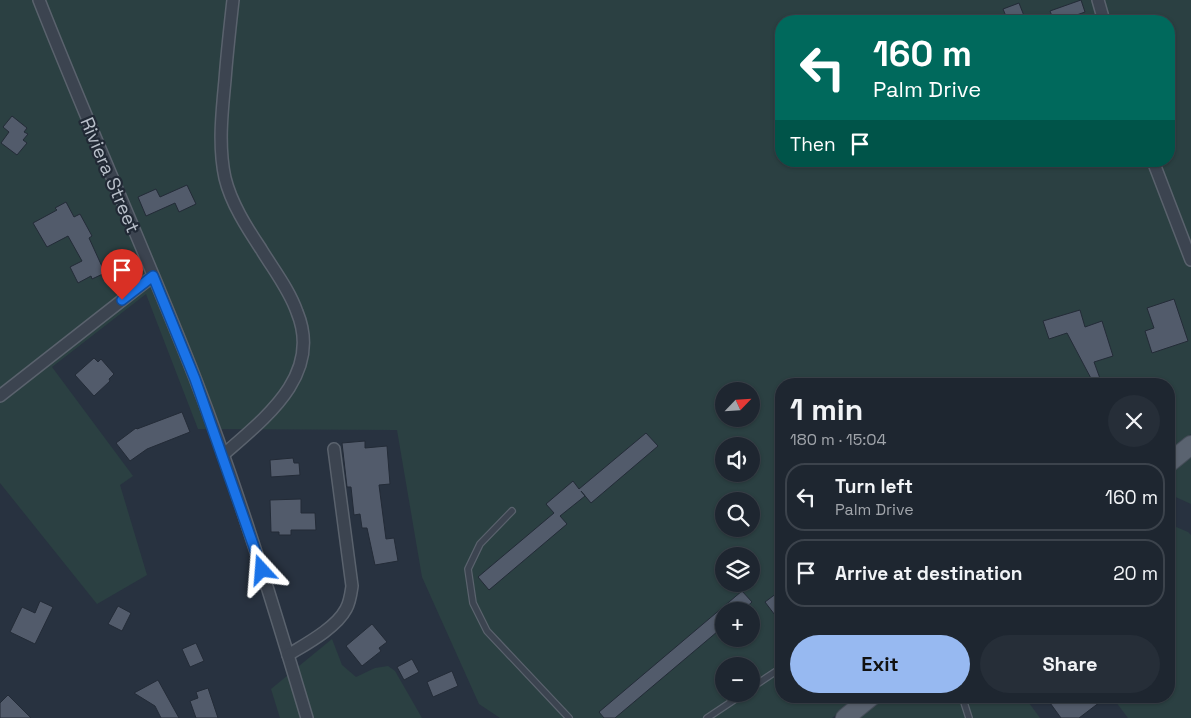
<!DOCTYPE html>
<html lang="en">
<head>
<meta charset="utf-8">
<style>
  :root { --surface:#1e2630; --page:#262e38; --text:#f1f3f6; --muted:#a1a5ab; --line:#3c434c; --accent:#97b9f1 }
  body { margin:0; font-family:"Space Grotesk",sans-serif; background:var(--page); color:var(--text); height:100vh; display:flex; flex-direction:column; font-size:19px; white-space:nowrap }
  * { box-sizing:border-box; margin:0 }
  p { font-size:16px; color:var(--muted) }
  .icon { flex:none; width:28px; height:28px; fill:none; stroke:currentColor; stroke-width:2; stroke-linecap:round; stroke-linejoin:round }
  .map { position:relative; flex:1; overflow:hidden }
  .drawer { position:absolute; left:775px; top:378px; width:400px; height:325px; display:flex; flex-direction:column; background:var(--surface); border-radius:20px; box-shadow:0 1px 4px #0004,0 0 0 1px var(--line) }
  .drawer>* { flex:none }
  .banner { position:absolute; left:775px; top:15px; width:400px; height:152px; border-radius:20px; box-shadow:0 1px 4px #0004,0 0 0 1px var(--line); background:#00695c; color:#fff; overflow:hidden }
  .needle { width:32px; rotate:65deg }
  .tools { position:absolute; left:715px; top:382px; display:grid; gap:10px }
  .tools a { display:grid; place-items:center; width:45px; height:45px; border-radius:50%; background:var(--surface); box-shadow:0 1px 4px #0004,0 0 0 1px var(--line); font-size:25px }
  .pin { position:absolute; display:grid; place-items:center; width:42px; height:42px; color:#fff; margin:-51px -21px; border-radius:50% 50% 50% 0; rotate:-45deg; box-shadow:0 0 5px #0007 }
  .pin .icon { rotate:45deg }
  .me { position:absolute; width:55px; margin:-28px; rotate:341deg; stroke-linejoin:round; filter:drop-shadow(0 0 4px #0008) }
  .turn { display:flex; align-items:center; gap:18px; height:105px; padding:0 15px; font-size:22px }
  .turn .icon { width:65px; height:65px; stroke-width:2.5 }
  .turn b { display:block; font-size:35px; line-height:42px }
  .then { display:flex; align-items:center; height:48px; padding:0 15px; background:#0003; gap:10px; font-size:19px }
  .round { display:grid; place-items:center; flex:none; width:52px; height:52px; border-radius:26px; background:var(--page) }
  .head { display:flex; align-items:center; justify-content:space-between; height:85px; padding:0 15px }
  h1 { font-size:30px; font-weight:600; line-height:38px }
  .action { display:flex; gap:10px; margin-top:auto; padding:10px 15px }
  .action a { flex:1; height:58px; border-radius:30px; background:var(--accent); color:#111; font-size:20px; font-weight:600; line-height:58px; text-align:center }
  .action a+a { background:var(--page); color:var(--text) }
  ul { padding:0; list-style:none }
  li { display:flex; align-items:center; gap:15px; height:68px; margin:0 10px 8px; padding:0 5px; border:2px solid var(--line); border-radius:20px }
  li div { flex:1 }
  li b { display:block; font-size:19px }
  li em { font-style:normal }
  .map>svg:first-child { display:block }
  .green { fill:#2b4042; fill-rule:evenodd }
  .building { fill:#525b6b; stroke:#232b37 }
  .lines { fill:none; stroke-linecap:round; stroke-linejoin:round }
  .service-casing { stroke:#5a626d; stroke-width:8 }
  .minor-casing { stroke:#5a626d; stroke-width:14 }
  .primary-casing { stroke:#464d59; stroke-width:20 }
  .service { stroke:#3c4450; stroke-width:5.5 }
  .minor { stroke:#3c4450; stroke-width:11 }
  .primary { stroke:#5a6370; stroke-width:18 }
  .route-casing { stroke:#114b97; stroke-width:12 }
  .route { stroke:#1a73e8; stroke-width:9 }
  .labels { text-anchor:middle; dominant-baseline:central; stroke-width:4.5; stroke-linejoin:round; paint-order:stroke }
  .street-label { font-size:19px; fill:#b9c0ca; stroke:#212935 }
</style>
</head>
<body>
<div class="map">
<svg width="1191" height="718" viewBox="0 0 1191 718">
  <rect width="100%" height="100%" fill="#283240"/>
  <g class="green">
    <path d="M0 0H1191V434L1169 452V384H781V696H859L832 718H500L479 704 422 577 397 430 198 429 146 294 52 367 133 476 120 485 147 575 97 604 0 483ZM781 21H1169V161H781ZM724 391H751V419H724ZM724 446H751V474H724ZM724 501H751V529H724ZM724 556H751V584H724ZM724 611H751V639H724ZM724 666H751V694H724Z"/>
    <path d="M1191 456V504L1169 494V474Z"/>
    <path d="M1169 524 1188 532 1191 535V718H1128L1116 702 1123 696H1169Z"/>
    <path d="M332 639 342 665 356 677 375 668 388 666 395 671 422 718H280L271 689Z"/>
    <path d="M885 696H1024L1040 718H857Z"/>
  </g>
  <g class="building">
    <path d="M1081 0 1085 12 1060 21H1054L1050 11Z"/>
    <path d="M1019 3 1026 21H1008L1003 9Z"/>
    <path d="M12 116 27 128 24 132 28 134 23 140 27 143 17 155 1 143 9 132 3 127Z"/>
    <path d="M187 185 196 204 179 212 175 203 146 216 138 197 156 189 160 197Z"/>
    <path d="M66 202 74 217 80 214 92 236 89 238 105 273 92 279 91 276 78 283 70 267 82 261 68 236 47 247 33 223 57 210 55 208Z"/>
    <path d="M1174 299 1188 341 1152 353 1145 331 1154 328 1147 308Z"/>
    <path d="M1080 310 1085 327 1102 321 1113 356 1094 362 1102 384H1094L1067 333 1049 339 1043 321Z"/>
    <path d="M94 358 98 362 101 359 114 374 109 379 110 381 94 396 75 375Z"/>
    <path d="M182 412 190 432 147 449 130 461 116 443 136 428 137 429Z"/>
    <path d="M646 433 658 446 591 503 581 491 585 496 560 516 567 524 489 590 478 577 554 513 546 504 573 481 579 489Z"/>
    <path d="M365 441V448L387 446 390 484 379 485 386 539 394 538 398 561 375 565 367 528H362L360 514 354 515 351 487H347L342 443Z"/>
    <path d="M293 458 294 463H299L300 475 271 477 270 460Z"/>
    <path d="M301 499V513H315L316 530H291V535H279V532H271L270 500Z"/>
    <path d="M781 590V623L765 602Z"/>
    <path d="M742 591 752 602 742 611H724V626L615 718H604L599 712Z"/>
    <path d="M40 601 53 607 35 644 10 632 22 607 35 613Z"/>
    <path d="M118 606 131 613 122 631 108 624Z"/>
    <path d="M372 624 387 642 379 648 381 651 362 666 346 646Z"/>
    <path d="M196 643 204 661 190 667 182 649Z"/>
    <path d="M412 659 419 672 404 680 397 667Z"/>
    <path d="M452 671 458 686 433 697 427 682Z"/>
    <path d="M158 680 179 718H161L155 706 134 693Z"/>
    <path d="M208 688 218 718H196L190 701 198 698 196 692Z"/>
    <path d="M8 695 31 718H0V703Z"/>
    <path d="M1045 696H1108L1079 718H1061Z"/>
  </g>
  <g class="lines">
    <g class="service-casing">
      <g id="service">
        <path d="M512 511 480 544 468 569 473 603 487 631 569 718"/>
        <path d="M751 688 781 668"/>
        <path d="M962 696 969 718"/>
        <path d="M707 718 743 694"/>
      </g>
    </g>
    <g class="minor-casing">
      <g id="minor">
        <path d="M39 0C89 127 145 251 195 378 238 489 273 604 307 718"/>
        <path d="M1098 0 1104 21"/>
        <path d="M1153 161 1191 260"/>
        <path d="M0 396 153 276"/>
        <path d="M223 455C265 418 323 375 297 312 289 289 273 269 261 249 247 228 231 203 225 178 218 146 222 112 225 80 227 53 230 27 233 0"/>
        <path d="M288 655C306 644 336 628 346 609 350 602 351 593 352 586L334 449"/>
      </g>
    </g>
    <g class="primary-casing">
      <g id="primary">
        <path d="M1169 463 1191 445"/>
        <path d="M845 718 872 696"/>
      </g>
    </g>
    <use href="#service" class="service"/>
    <use href="#minor" class="minor"/>
    <use href="#primary" class="primary"/>
  </g>
  <g class="lines">
    <g class="route-casing">
      <path id="route" d="M122 300 153 276 195 379 262 570"/>
    </g>
    <use href="#route" class="route"/>
  </g>
  <g class="labels">
    <g class="street-label">
      <text transform="translate(110 175) rotate(67)">Riviera Street</text>
    </g>
  </g>
</svg>
<div class="tools">
<a><svg class="needle" viewBox="-14 -14 28 28"><path d="M0-13l5 13h-10z" fill="#e53935"/><path d="M0 13l5-13h-10z" fill="#a1a5ab"/></svg></a>
<a><svg class="icon" aria-label="sound" viewBox="0 0 24 24"><path d="M4 9h4l5-4v14l-5-4H4zM17 9q2 3 0 6"/></svg></a>
<a><svg class="icon" aria-label="search" viewBox="0 0 24 24"><circle cx="10" cy="10" r="6"/><path d="M15 15l6 6"/></svg></a>
<a><svg class="icon" aria-label="layers" viewBox="0 0 24 24"><path d="M12 4l9 5-9 5-9-5zM3 14l9 5 9-5"/></svg></a>
<a>+</a>
<a>−</a>
</div>
<div class="pin" style="left:122px;top:300px;background:#d93025"><svg class="icon" aria-label="arrive" viewBox="0 0 24 24"><path d="M6 21V4h12l-3 4 3 4H6"/></svg></div>
<svg class="me" style="left:262px;top:570px" viewBox="-20 -20 40 40"><path d="M0-17L14 15 0 8-14 15z" fill="#1a73e8" stroke="#fff" stroke-width="4"/></svg>
<div class="banner">
<div class="turn"><svg class="icon" aria-label="left" viewBox="0 0 24 24"><path d="M17 20v-9H6M10 6l-5 5 5 5"/></svg><div><b>160 m</b>Palm Drive</div></div>
<div class="then">Then<svg class="icon" aria-label="arrive" viewBox="0 0 24 24"><path d="M6 21V4h12l-3 4 3 4H6"/></svg></div>
</div>
<section class="drawer">
<div class="head"><div><h1>1 min</h1><p>180 m · 15:04</p></div><a class="round"><svg class="icon" aria-label="close" viewBox="0 0 24 24"><path d="M6 6l12 12M18 6L6 18"/></svg></a></div>
<ul>
<li><svg class="icon" aria-label="left" viewBox="0 0 24 24"><path d="M17 20v-9H6M10 6l-5 5 5 5"/></svg><div><b>Turn left</b><p>Palm Drive</p></div><em>160 m</em></li>
<li><svg class="icon" aria-label="arrive" viewBox="0 0 24 24"><path d="M6 21V4h12l-3 4 3 4H6"/></svg><div><b>Arrive at destination</b></div><em>20 m</em></li>
</ul>
<div class="action"><a>Exit</a><a>Share</a></div>
</section>
</div>
</body>
</html>
